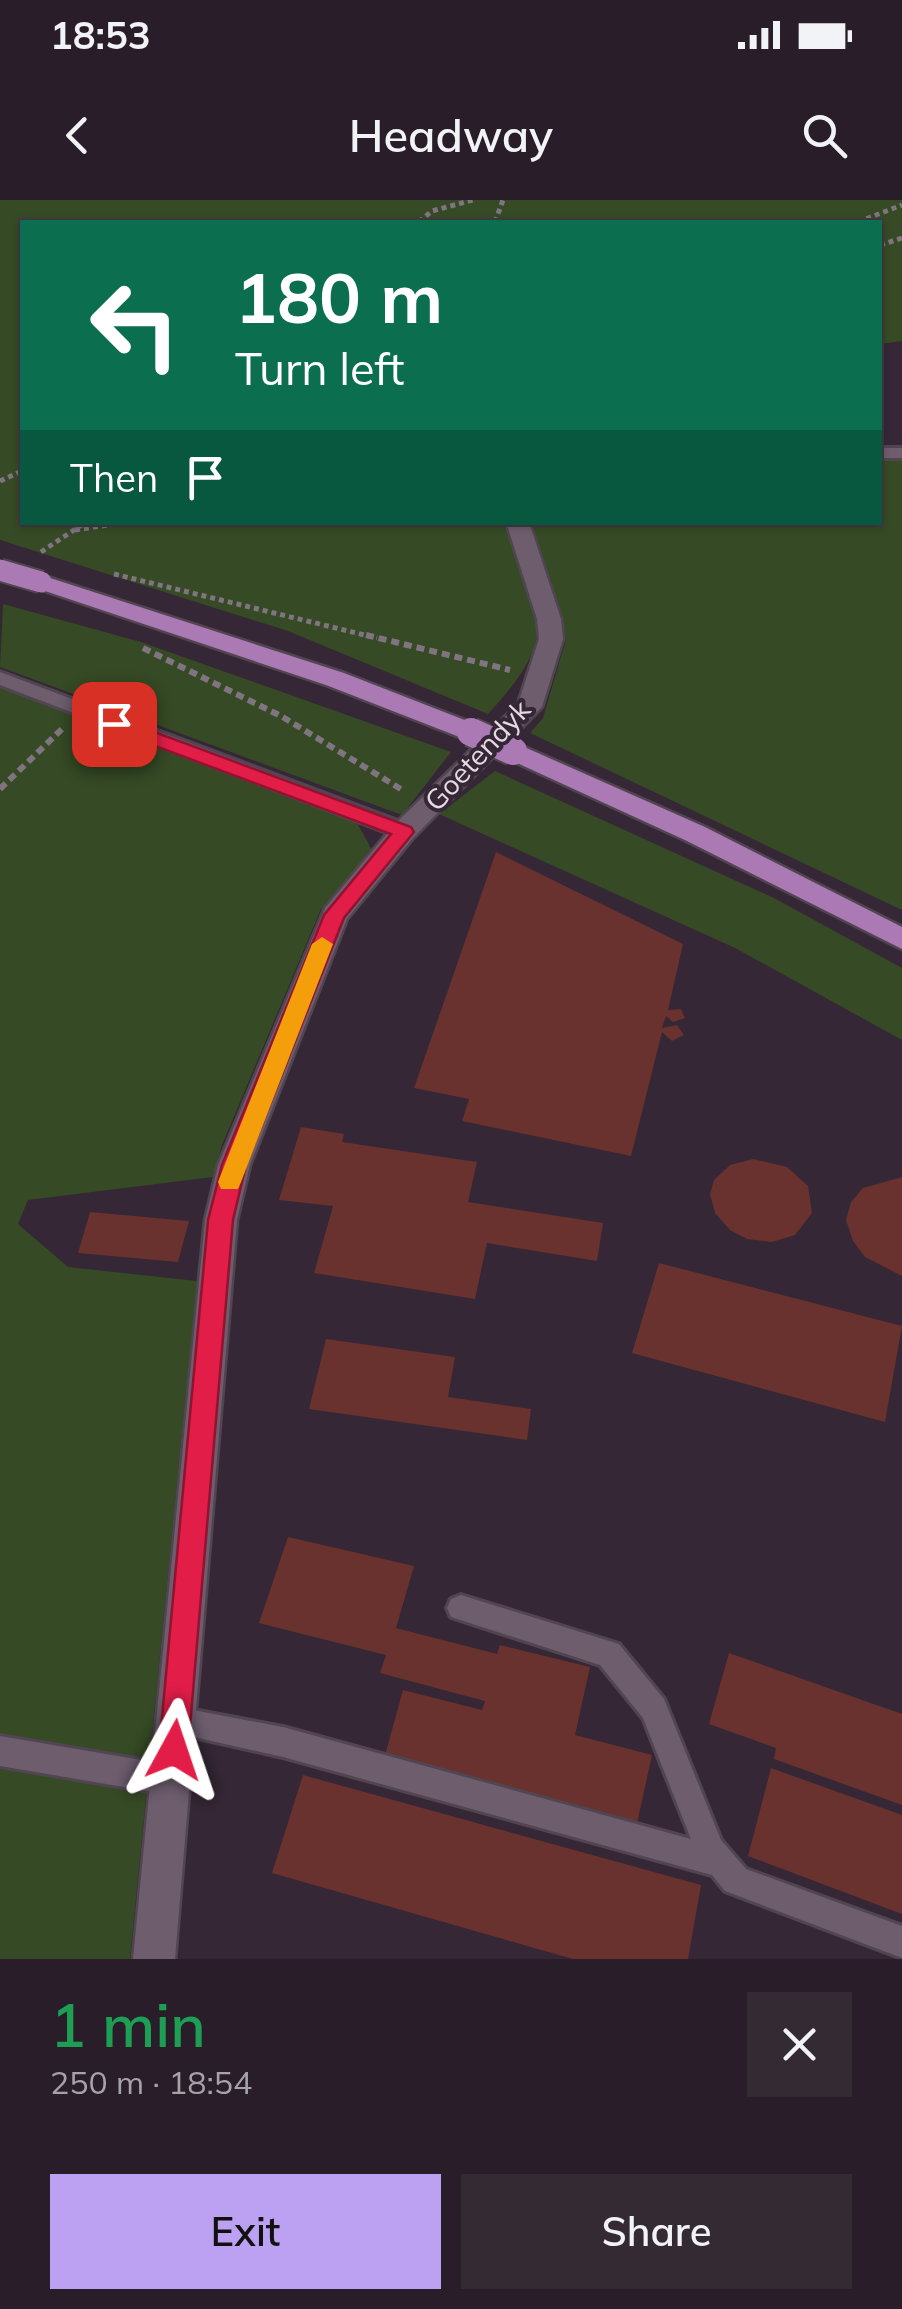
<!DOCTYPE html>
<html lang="en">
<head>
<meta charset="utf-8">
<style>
  :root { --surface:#281d28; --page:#342a34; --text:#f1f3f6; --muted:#a5a2a8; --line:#443b45; --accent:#bca0f2 }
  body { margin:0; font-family:Mulish,sans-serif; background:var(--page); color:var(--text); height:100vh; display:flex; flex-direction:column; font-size:38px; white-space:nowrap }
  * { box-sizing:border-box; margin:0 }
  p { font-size:32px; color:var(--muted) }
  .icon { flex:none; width:55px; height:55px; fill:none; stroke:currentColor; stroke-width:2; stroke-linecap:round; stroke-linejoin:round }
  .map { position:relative; height:1759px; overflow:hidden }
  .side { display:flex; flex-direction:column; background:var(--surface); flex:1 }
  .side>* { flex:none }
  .hud { position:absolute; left:20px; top:20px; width:862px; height:305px; border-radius:0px; box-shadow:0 2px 8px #0004,0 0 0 2px var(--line); background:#0b6e4f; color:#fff; overflow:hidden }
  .pin { position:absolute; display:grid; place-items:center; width:85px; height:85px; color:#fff; margin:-42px; border-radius:20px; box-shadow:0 5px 15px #0006 }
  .me { position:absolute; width:110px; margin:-55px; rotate:5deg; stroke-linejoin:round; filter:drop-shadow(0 0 8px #0008) }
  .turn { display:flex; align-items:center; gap:35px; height:210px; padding:0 50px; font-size:45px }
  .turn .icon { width:130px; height:130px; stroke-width:2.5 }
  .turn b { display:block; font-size:70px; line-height:85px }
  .then { display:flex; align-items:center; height:95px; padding:0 50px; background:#0003; gap:20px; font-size:38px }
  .round { display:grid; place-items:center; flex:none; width:105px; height:105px; border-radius:0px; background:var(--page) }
  .head { display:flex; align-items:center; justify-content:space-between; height:170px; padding:0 50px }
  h1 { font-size:60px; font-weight:600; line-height:75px; color:#1e9e55 }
  .button { display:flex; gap:20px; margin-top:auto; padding:20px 50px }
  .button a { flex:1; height:115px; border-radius:0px; background:var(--accent); color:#111; font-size:40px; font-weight:600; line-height:115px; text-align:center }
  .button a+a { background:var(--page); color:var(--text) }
  .status { display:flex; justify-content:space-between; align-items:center; height:70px; padding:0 50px; background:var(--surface); direction:ltr }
  .status svg { height:28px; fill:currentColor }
  header { display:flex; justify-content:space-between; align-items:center; height:130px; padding:0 50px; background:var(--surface); font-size:45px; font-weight:600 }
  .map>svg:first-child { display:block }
  .green { fill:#364a25 }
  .building { fill:#69322e }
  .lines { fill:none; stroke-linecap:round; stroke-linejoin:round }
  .lane-casing { stroke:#514551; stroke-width:6 }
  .street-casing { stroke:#514551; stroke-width:5 }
  .primary-casing { stroke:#514551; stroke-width:5 }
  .path-far1 { stroke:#7f747f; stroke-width:5; stroke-dasharray:5 4; stroke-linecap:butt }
  .path { stroke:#7f747f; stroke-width:6; stroke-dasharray:8 5; stroke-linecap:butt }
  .lane { fill:#6d5d6d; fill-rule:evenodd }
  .street { fill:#6d5d6d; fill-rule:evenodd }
  .primary { fill:#ab79b4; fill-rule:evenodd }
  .primary-bridge-far1-casing { stroke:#514551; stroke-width:25; stroke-linecap:butt }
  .primary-bridge-casing { stroke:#514551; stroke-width:32; stroke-linecap:butt }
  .primary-bridge-far1 { stroke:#ab79b4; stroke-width:21 }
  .primary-bridge { stroke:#ab79b4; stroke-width:28 }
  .route { fill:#e11d48; stroke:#92132f; stroke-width:2.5 }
  .slow { fill:#f59e0b }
  .labels { text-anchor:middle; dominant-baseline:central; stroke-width:8; stroke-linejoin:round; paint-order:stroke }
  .street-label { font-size:28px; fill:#e4dbe4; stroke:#352735 }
</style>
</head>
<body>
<div class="status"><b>18:53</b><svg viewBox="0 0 49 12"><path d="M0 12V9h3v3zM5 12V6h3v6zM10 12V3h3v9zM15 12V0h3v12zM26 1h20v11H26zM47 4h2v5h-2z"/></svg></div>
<header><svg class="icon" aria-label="back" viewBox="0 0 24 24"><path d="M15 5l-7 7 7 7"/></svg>Headway<svg class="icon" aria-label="search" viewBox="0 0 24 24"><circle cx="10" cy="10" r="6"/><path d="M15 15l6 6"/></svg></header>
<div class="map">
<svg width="902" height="1759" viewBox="0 0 902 1759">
  <rect width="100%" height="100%" fill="#352735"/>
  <g class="green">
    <path d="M0 0H902V141L880 144V22H22V322L506 323C539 416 563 433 488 514L288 431 0 340Z"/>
    <path d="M880 256 902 257V710L530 533 543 518 566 439 526 323 880 322Z"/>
    <path d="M3 404 141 442 451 552 402 615 0 467Z"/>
    <path d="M0 487 356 621 372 650 321 709 222 945 213 977 28 1000 18 1024 68 1067 197 1081 130 1759H0Z"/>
    <path d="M495 571 774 698 902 768V840L735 748 439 614Z"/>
  </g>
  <g class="building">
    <path d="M496 652 683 744 668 810 681 809 685 818 673 822 666 816 662 828 677 825 684 835 672 841 662 832 631 956 462 921 469 899 414 888Z"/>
    <path d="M301 927 344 934 342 942 477 962 468 1002 603 1023 597 1061 487 1043 475 1099 314 1073 333 1006 279 1000Z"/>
    <path d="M753 959 787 967 808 986 812 1013 795 1035 772 1042 747 1039 730 1030 715 1013 710 994 714 980 730 965Z"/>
    <path d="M902 977V1076L865 1057 853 1041 846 1020 851 1002 863 988Z"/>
    <path d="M90 1012 189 1021 178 1062 78 1053Z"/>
    <path d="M659 1063 902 1126 885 1222 632 1153Z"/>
    <path d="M326 1139 455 1157 448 1197 531 1209 527 1240 309 1209Z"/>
    <path d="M288 1337 414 1366 396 1428 497 1454 500 1445 590 1467 575 1535 652 1555 636 1628 384 1559 403 1490 482 1510 485 1501 380 1473 386 1455 259 1423Z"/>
    <path d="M729 1453 902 1514V1605L774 1559 776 1548 709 1524Z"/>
    <path d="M771 1568 902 1615V1714L748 1656Z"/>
    <path d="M303 1575 701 1685 688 1759H573L272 1673Z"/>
  </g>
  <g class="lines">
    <g class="lane-casing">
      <g id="lane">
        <rect x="880" y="248" width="22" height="10"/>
        <path d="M0 472 411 626 414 631 404 638 397 636 0 485Z"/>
        <path d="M461 1395 619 1444 664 1499 721 1640 746 1669 902 1726V1758L725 1691 712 1675 283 1557 167 1531 163 1521 167 1511 177 1507 283 1527 691 1639 643 1518 600 1465 451 1417 447 1408 451 1399Z"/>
        <path d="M0 1536 171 1565 181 1570 186 1580 181 1590 171 1595 0 1566Z"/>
      </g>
    </g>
    <g class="street-casing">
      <path id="street" d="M506 322H529L561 419 563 439 542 507 413 638 347 719 250 965 237 1020 175 1759H133L205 1020 218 965 325 708 395 624 518 504 539 439 537 419Z"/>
    </g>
    <g class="primary-casing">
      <g id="primary">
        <path d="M41 375 344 473 480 526 484 532 471 540 462 538 326 485 33 387 29 382Z"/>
        <path d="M513 542 705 627 902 727V749L687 641 504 557 500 551Z"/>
      </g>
    </g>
    <g class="path-far1">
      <path d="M419 22 432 11 473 0"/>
      <path d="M495 22 503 0"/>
      <path d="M858 22 902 5"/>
      <path d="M880 45 902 38"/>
      <path d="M0 281 22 271"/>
      <path d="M75 330 129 322"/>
      <path d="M41 352 86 322"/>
      <path d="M114 374 377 438"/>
    </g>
    <g class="path">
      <path d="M366 435 510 470"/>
      <path d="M143 448 281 516 404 591"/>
      <path d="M0 589 64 527"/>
    </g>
    <use href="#lane" class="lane"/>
    <use href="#street" class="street"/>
    <use href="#primary" class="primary"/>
    <g class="primary-bridge-far1-casing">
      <path id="primary-bridge-far1" d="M0 370 41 382"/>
    </g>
    <g class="primary-bridge-casing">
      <path id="primary-bridge" d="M471 532 513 551"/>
    </g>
    <use href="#primary-bridge-far1" class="primary-bridge-far1"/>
    <use href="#primary-bridge" class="primary-bridge"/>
  </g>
  <path class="route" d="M114 517 411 627 414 632 344 718 246 965 233 1020 188 1550 184 1561 174 1565 163 1561 159 1550 208 1020 222 965 324 715 391 634 107 528V519Z"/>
  <path class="slow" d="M322 737 333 744 241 982 238 989H221L218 982 312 744Z"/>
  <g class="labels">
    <g class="street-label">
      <text transform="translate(477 555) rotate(-47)">Goetendyk</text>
    </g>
  </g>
</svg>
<div class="pin" style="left:114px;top:524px;background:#d93025"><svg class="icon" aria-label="arrive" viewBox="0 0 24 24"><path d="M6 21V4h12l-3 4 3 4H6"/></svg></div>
<svg class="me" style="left:174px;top:1550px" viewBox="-20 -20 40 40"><path d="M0-17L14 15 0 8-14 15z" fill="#e11d48" stroke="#fff" stroke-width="4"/></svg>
<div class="hud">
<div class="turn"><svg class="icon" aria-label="left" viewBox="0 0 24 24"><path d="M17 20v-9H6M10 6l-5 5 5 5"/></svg><div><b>180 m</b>Turn left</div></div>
<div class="then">Then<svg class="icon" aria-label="arrive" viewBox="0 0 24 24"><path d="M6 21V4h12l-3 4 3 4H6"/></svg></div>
</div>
</div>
<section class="side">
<div class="head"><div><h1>1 min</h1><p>250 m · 18:54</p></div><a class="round"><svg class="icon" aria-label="close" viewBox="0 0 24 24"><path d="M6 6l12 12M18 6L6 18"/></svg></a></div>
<div class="button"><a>Exit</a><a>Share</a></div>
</section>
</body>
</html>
